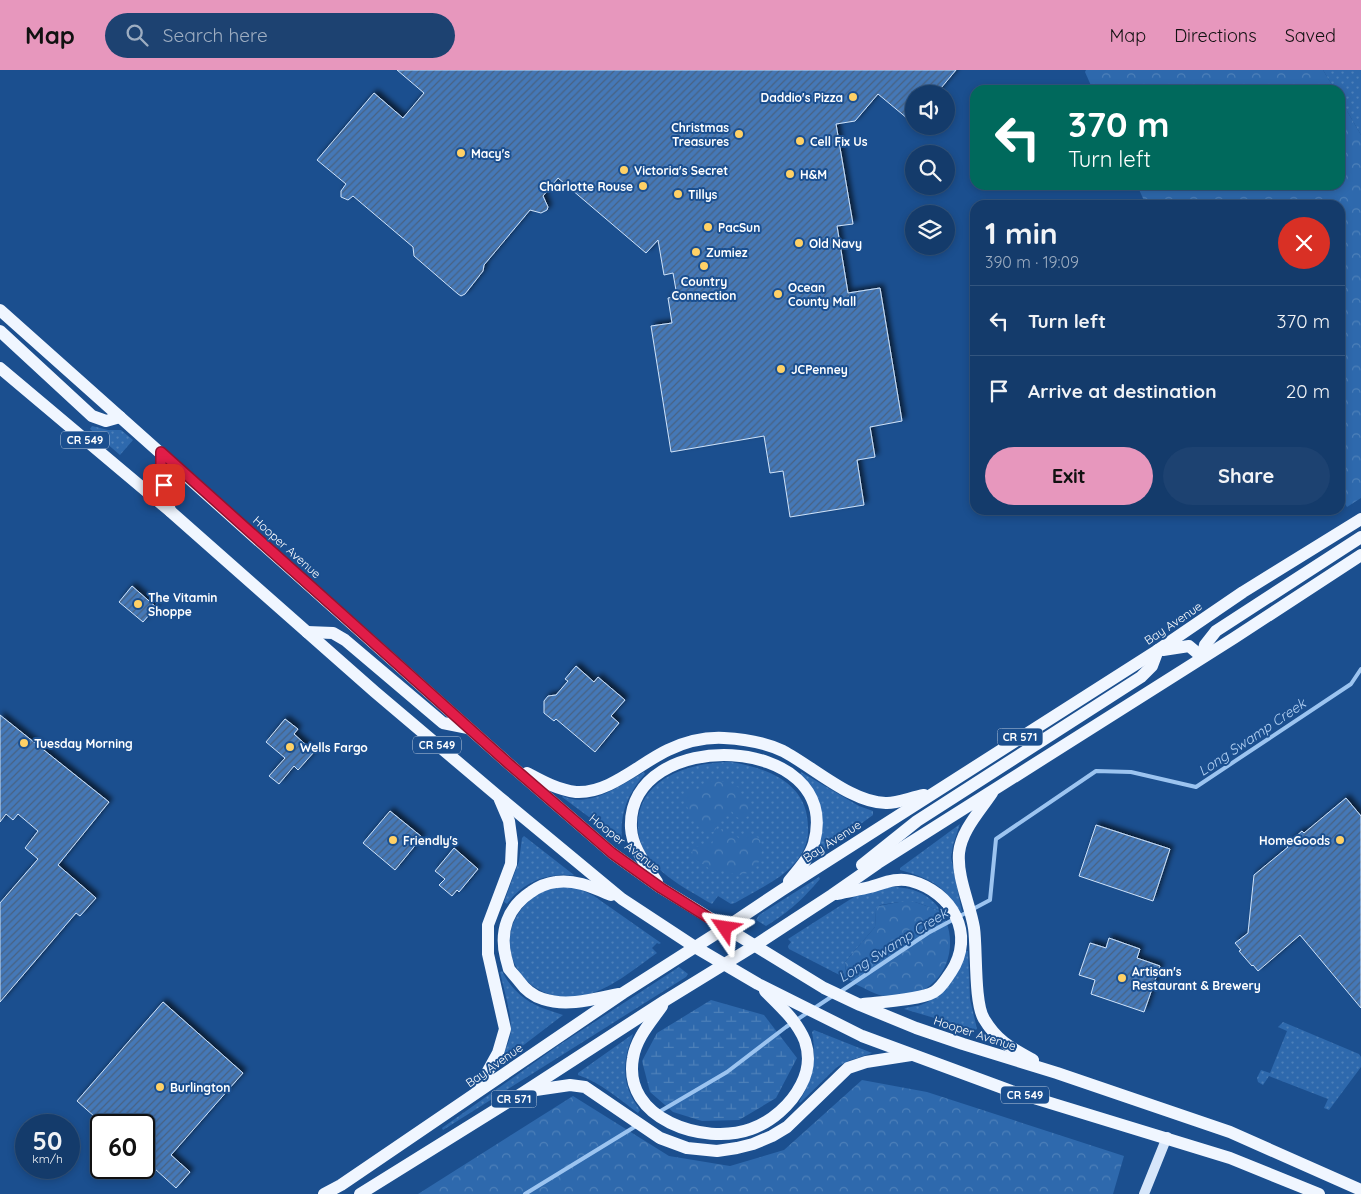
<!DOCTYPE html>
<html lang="en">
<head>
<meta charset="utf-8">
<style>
  :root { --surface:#143b6b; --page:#1d4271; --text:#f1f3f6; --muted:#9dadc1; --line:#33557e; --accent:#e797bd }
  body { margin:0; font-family:Quicksand,sans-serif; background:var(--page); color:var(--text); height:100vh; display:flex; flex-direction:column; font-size:19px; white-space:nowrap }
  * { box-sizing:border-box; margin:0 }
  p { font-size:16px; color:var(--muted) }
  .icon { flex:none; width:28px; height:28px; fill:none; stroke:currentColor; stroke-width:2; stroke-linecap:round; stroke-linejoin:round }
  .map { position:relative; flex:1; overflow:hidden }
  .details { position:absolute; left:970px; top:130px; width:375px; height:315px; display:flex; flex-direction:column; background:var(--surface); border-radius:15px; box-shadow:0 2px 8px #0003,0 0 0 1px var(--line) }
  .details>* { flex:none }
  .banner { position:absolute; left:970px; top:15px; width:375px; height:105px; border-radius:15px; box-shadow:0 2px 8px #0003,0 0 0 1px var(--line); background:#00695c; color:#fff; overflow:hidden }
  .fabs { position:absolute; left:905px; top:15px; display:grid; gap:10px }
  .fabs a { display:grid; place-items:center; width:50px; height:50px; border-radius:50%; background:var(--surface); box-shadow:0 2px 8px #0003,0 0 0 1px var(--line); font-size:25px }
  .speed { position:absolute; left:15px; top:1044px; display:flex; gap:10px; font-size:25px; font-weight:700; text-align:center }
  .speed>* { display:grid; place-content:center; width:65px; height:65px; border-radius:50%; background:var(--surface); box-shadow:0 2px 8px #0003,0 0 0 1px var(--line); line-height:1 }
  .speed small { font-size:12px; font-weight:400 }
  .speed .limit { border:2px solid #111; border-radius:8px; background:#fff; color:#111 }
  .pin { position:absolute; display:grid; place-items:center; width:42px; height:42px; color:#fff; margin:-21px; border-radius:10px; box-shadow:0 2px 8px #0006 }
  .me { position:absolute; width:55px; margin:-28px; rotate:302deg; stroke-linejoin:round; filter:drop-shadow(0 0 4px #0008) }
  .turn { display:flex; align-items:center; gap:18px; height:105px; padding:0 15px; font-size:22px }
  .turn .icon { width:65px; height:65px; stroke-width:2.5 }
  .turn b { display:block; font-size:35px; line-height:42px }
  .round { display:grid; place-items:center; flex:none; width:52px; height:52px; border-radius:26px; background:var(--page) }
  .head { display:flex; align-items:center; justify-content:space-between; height:85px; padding:0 15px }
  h1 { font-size:30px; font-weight:700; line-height:38px }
  .primary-button { display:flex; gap:10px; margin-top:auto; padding:10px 15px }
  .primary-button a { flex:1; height:58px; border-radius:30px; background:var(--accent); color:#111; font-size:20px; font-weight:700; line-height:58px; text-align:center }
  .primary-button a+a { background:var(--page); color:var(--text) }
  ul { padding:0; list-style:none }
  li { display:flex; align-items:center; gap:15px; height:70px; padding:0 15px; border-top:1px solid var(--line) }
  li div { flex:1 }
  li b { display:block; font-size:19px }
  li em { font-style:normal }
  header { display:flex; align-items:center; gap:30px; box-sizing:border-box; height:70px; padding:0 25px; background:var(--accent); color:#111 }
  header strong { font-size:24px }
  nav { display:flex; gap:28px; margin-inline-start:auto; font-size:18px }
  .search { width:350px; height:45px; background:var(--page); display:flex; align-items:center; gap:12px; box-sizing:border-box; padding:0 18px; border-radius:28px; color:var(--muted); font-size:19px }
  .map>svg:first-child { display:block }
  .grass { fill:url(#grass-dots) }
  .forest { fill:url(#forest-crowns) }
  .wetland { fill:url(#wetland-marsh) }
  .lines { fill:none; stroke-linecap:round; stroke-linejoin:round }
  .stream { stroke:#9cc4f0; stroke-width:4 }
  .building { fill:url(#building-hatch); stroke:#cfe3fa; filter:url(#shadow) }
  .secondary { stroke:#d6e6fa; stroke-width:10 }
  .primary { stroke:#f0f6ff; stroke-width:12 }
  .route-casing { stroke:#92132f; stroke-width:12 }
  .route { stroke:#e11d48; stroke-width:9 }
  .poi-dot { fill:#ffd166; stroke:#1b4f8f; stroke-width:2 }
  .labels { text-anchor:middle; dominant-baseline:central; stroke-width:4; stroke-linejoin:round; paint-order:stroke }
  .shield { fill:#1b4f8f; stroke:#bbcadd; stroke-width:1 }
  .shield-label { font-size:11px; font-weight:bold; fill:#fff }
  .poi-label { font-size:12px; font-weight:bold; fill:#fff; stroke:#1b4f8f; text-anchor:start }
  .street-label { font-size:12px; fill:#fff; stroke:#1b4f8f }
  .water-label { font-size:14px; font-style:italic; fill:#b5d3f5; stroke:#1b4f8f }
</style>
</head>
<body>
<header>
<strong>Map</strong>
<div class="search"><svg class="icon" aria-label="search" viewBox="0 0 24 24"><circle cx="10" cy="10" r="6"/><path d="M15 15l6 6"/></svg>Search here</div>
<nav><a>Map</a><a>Directions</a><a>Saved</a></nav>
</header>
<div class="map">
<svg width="1361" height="1124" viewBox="0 0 1361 1124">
  <defs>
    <pattern id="grass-dots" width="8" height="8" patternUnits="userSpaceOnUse" patternTransform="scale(1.25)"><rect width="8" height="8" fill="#2e69ad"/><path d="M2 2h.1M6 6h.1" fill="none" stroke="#4d80b9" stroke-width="1.8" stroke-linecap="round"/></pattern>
    <pattern id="forest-crowns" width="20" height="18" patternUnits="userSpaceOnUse" patternTransform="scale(1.25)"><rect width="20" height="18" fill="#2e69ad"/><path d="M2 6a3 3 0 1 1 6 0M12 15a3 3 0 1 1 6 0" fill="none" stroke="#4d80b9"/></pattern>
    <pattern id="wetland-marsh" width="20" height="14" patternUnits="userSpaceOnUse" patternTransform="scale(1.25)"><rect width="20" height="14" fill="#2e69ad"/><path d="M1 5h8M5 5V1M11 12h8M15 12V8" fill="none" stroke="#4d80b9"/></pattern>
    <pattern id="building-hatch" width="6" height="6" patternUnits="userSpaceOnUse" patternTransform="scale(1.25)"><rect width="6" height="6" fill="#4478b7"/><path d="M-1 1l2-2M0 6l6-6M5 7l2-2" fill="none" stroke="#486282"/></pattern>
    <filter id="shadow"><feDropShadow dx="3.5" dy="-3.5" stdDeviation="2.5" flood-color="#0009"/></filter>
  </defs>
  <rect width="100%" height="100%" fill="#1b4f8f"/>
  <g class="grass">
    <path d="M1323 0H1361V65L1340 29V20H1335Z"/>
    <path d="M92 356 108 360H121L133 370 120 385 90 359Z"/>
    <path d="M731 692C768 698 808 713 808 757 809 772 803 784 793 795 781 809 752 823 735 833L731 834 718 826 712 834C693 823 663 807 650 789 642 779 637 766 638 753 640 707 692 692 731 692Z"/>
    <path d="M644 702 645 704C628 723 620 743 622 768L620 770 562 727 563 726C590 739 622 714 644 702Z"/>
    <path d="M801 702 859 736 873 741V745L814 788C826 754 826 731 800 705Z"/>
    <path d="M960 754 953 775 951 787 962 842 959 843C946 815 928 808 900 800V798Z"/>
    <path d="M524 766 574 805C570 806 564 804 559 805 537 807 520 816 507 834L504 832 519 791 522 768Z"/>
    <path d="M819 807 820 809C802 830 790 841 766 856L756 850 759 845Z"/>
    <path d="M557 817 578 818 594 826 661 873 659 874 657 873 652 878 657 883C634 899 609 921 581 926 521 936 485 870 530 830 537 823 548 820 557 817Z"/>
    <path d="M890 817C912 817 929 823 941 841L915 832H899L880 835 876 840 875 857 845 892C845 904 847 904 858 909L859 912 857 914 789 879 788 876 791 872 788 869 857 825Z"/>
    <path d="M965 881H968L970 929 977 959 975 960 904 939C909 936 917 937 923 934 946 925 959 905 965 881Z"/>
    <path d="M679 897 688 904 686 907 443 1060 442 1058 559 975Z"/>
    <path d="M502 901C512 921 527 933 548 940 553 942 558 943 563 945L500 993C503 983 510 973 511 960 511 941 504 921 500 902Z"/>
    <path d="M1283 952 1359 984 1361 987V997L1329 1040 1324 1038 1328 1029 1269 1006 1263 1015 1258 1012 1257 1008 1261 1000 1270 1003 1287 961 1278 957Z"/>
    <path d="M814 960 872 983 848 991 837 997 800 1033 799 1032C813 1009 817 988 812 962Z"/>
    <path d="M633 964C632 970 628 976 627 983 622 1005 627 1023 640 1040L638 1043C619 1029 601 1013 578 1005V1003Z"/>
  </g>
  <g class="forest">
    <path d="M1086 0H1323L1335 20H1093L1085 2Z"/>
    <path d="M1340 29 1361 65V428L1347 437 1340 426V135H1146L1137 115H1340Z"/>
    <path d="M715 710 726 712 740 718 741 725 751 736C751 743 749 746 743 749 736 748 735 746 731 740L729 741 727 746C725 747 722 748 720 749 718 752 718 757 715 760 702 773 688 740 685 731L688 720 691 718 703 720 710 712Z"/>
    <path d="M721 759 728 760 741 770 750 764 759 768C767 784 757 805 737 805 732 804 727 801 723 798L713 802C704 796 708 793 696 794 692 790 691 782 694 777L712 774 717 761Z"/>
    <path d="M899 832H915L941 841C957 866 952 903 925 919 915 924 898 927 887 926 876 926 865 918 855 914L858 913 859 910 846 903 845 892 875 857 876 840 878 836Z"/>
    <path d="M862 1010 927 1022 1124 1086 1113 1124H418L573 1026 669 1086 730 1096 784 1080Z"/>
  </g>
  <path class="wetland" d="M711 930 764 945 797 988 776 1028 739 1050 702 1051 673 1042 650 1022 642 991 657 963Z"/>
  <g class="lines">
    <g class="stream">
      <path d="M840 922 928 863 990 830 996 769 1096 701 1131 702 1196 717 1351 614 1361 599"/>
      <path d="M659 1042 727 1002 786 957 834 925"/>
      <path d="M525 1124 636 1056"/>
    </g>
  </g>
  <g class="building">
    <path d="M397 0H956L936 24H914V54L878 24 855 51 836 54 853 154 837 156 848 223 880 218 902 351 870 357 875 387 857 390 864 435 790 447 783 401 770 403 764 366 671 382 651 256 672 253 668 228 677 226 673 203 664 205 658 170 646 183 558 108 543 126 548 137 547 140 541 143 530 140 484 195 483 201 465 224 461 226 458 224 414 186 413 177 353 126 348 130 341 127V121L346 114 317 90 374 23 403 48 424 23Z"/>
    <path d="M132 516 156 537 143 552 119 532Z"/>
    <path d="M576 596 594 612 598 607 625 630 611 646 619 653 595 682 556 649 554 651 544 643V631L548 626 556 625 568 611 565 609Z"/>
    <path d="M0 645 109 732 58 795 96 828 80 846 76 843 0 932V833L38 789 25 778 38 761 18 744 13 750 6 744 0 752Z"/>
    <path d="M285 649 298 659 294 664 314 682 298 700 294 696 279 714 269 706 285 688 266 672Z"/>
    <path d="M1346 728 1361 746V938L1300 865 1258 901 1253 895 1252 896 1239 881 1241 880 1235 873 1248 863 1254 805 1288 777 1286 775 1302 761 1304 763Z"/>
    <path d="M390 741 422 767 395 800 363 773Z"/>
    <path d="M1096 755 1170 779 1153 831 1079 806Z"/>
    <path d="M454 778 478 799 459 822 457 820 452 826 439 815 445 809 435 801Z"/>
    <path d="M1109 868 1140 879 1137 888 1160 896 1144 942 1091 924 1095 910 1079 905 1090 873 1106 878Z"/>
    <path d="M163 932 243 1003 171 1085 190 1102 176 1118 144 1089V1055H104L77 1031Z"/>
  </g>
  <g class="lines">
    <path class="secondary" d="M1144 1124 1167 1067"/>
    <g class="primary">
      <path d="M0 240 509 694 612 783 661 818 824 918 860 935 916 958 963 974 1057 1003 1230 1062 1361 1120"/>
      <path d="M0 261 92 346 106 351 120 347"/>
      <path d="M0 298 170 441 375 622 499 727 622 829 695 877 758 914 862 966 1011 1021 1230 1088 1319 1124"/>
      <path d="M161 383V402L170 441"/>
      <path d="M307 562 333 563 345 570 443 653 468 658"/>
      <path d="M1163 580 1189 576 1202 587"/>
      <path d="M1202 587 1205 575 1216 561 1361 467"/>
      <path d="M527 703C542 711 558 720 576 722 609 724 640 693 668 680 685 672 705 667 724 668 744 669 764 672 783 681 812 696 853 734 887 733 898 733 912 727 924 725"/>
      <path d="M992 723C980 741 961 761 959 783 957 808 970 834 974 858 977 879 974 933 984 949 997 971 1011 978 1033 990"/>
      <path d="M862 795 917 751 1141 607 1152 596 1158 580"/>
      <path d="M657 812C647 796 632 778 631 758 626 655 844 662 814 773 810 787 798 800 789 811"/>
      <path d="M837 824C848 821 859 820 870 817 884 813 897 807 911 811 952 822 976 864 951 902 946 909 942 917 934 922 920 930 880 932 863 934"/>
      <path d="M611 825C594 818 575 809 556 812 548 813 538 817 531 822 508 837 499 861 506 888 507 891 508 896 509 899 512 903 516 907 519 911 524 918 533 926 543 929 567 937 594 929 618 924"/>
      <path d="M662 936C651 952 636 968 633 988 622 1049 704 1076 751 1059 771 1052 791 1035 801 1015 808 1002 810 986 805 971 797 951 780 936 765 921"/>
      <path d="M477 1021 498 983 505 959 488 884V855L511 794 512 773 509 751 500 730"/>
      <path d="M529 1021 570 1015 585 1017 660 1068 687 1078 717 1081 737 1078 753 1074 772 1066 787 1057 848 998 866 992 911 985"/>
      <path d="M324 1124 341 1115 623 923 725 858 782 820 1158 580 1243 522 1361 449"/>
      <path d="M360 1124 524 1022 666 930 754 876 832 825 878 793 1234 568 1361 485"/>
    </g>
  </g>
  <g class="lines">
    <g class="route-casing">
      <path id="route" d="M164 415 161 402V382L509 694 612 783 661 818 725 858"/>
    </g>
    <use href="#route" class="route"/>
  </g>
  <g class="poi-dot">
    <circle cx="853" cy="27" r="5"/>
    <circle cx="739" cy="64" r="5"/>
    <circle cx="800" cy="71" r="5"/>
    <circle cx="461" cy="83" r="5"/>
    <circle cx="624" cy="100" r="5"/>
    <circle cx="790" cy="104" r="5"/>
    <circle cx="643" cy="116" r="5"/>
    <circle cx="678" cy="124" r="5"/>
    <circle cx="708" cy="157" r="5"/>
    <circle cx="799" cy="173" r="5"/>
    <circle cx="696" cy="182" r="5"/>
    <circle cx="704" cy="196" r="5"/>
    <circle cx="778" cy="224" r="5"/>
    <circle cx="781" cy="299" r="5"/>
    <circle cx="138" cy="534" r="5"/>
    <circle cx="24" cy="673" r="5"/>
    <circle cx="290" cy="677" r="5"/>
    <circle cx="393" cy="770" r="5"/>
    <circle cx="1340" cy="770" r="5"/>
    <circle cx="1122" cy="908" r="5"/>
    <circle cx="160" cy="1017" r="5"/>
  </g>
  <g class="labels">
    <g class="shield">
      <rect x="61" y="361.5" width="48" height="17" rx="4"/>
      <rect x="997.5" y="658.5" width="45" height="17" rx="4"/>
      <rect x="413" y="666.5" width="48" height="17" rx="4"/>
      <rect x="1001" y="1016.5" width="48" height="17" rx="4"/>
      <rect x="491.5" y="1020.5" width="45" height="17" rx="4"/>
    </g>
    <g class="shield-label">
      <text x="85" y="370">CR 549</text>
      <text x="1020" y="667">CR 571</text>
      <text x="437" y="675">CR 549</text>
      <text x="1025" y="1025">CR 549</text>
      <text x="514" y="1029">CR 571</text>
    </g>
    <g class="poi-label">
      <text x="843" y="27" text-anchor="end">Daddio's Pizza</text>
      <text x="729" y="57" text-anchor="end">Christmas<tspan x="729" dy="14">Treasures</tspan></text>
      <text x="810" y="71">Cell Fix Us</text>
      <text x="471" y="83">Macy's</text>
      <text x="634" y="100">Victoria's Secret</text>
      <text x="800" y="104">H&amp;M</text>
      <text x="633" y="116" text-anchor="end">Charlotte Rouse</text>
      <text x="688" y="124">Tillys</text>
      <text x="718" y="157">PacSun</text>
      <text x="809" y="173">Old Navy</text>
      <text x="706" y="182">Zumiez</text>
      <text x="704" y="211" text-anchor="middle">Country<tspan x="704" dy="14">Connection</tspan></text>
      <text x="788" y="217">Ocean<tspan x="788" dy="14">County Mall</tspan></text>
      <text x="791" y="299">JCPenney</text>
      <text x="148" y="527">The Vitamin<tspan x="148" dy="14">Shoppe</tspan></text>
      <text x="34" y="673">Tuesday Morning</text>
      <text x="300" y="677">Wells Fargo</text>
      <text x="403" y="770">Friendly's</text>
      <text x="1330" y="770" text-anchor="end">HomeGoods</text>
      <text x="1132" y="901">Artisan's<tspan x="1132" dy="14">Restaurant &amp; Brewery</tspan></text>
      <text x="170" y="1017">Burlington</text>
    </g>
    <g class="street-label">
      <text transform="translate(287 477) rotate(42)">Hooper Avenue</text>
      <text transform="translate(1173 553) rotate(-34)">Bay Avenue</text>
      <text transform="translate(832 771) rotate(-33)">Bay Avenue</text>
      <text transform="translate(625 773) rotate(38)">Hooper Avenue</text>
      <text transform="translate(975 963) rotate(18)">Hooper Avenue</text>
      <text transform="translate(494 995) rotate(-35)">Bay Avenue</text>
    </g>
    <g class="water-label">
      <text transform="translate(1252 667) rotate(-34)">Long Swamp Creek</text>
      <text transform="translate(893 875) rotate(-32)">Long Swamp Creek</text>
    </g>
  </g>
</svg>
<div class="fabs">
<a><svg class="icon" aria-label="sound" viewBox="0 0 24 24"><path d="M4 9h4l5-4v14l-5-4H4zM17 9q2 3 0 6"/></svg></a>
<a><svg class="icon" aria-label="search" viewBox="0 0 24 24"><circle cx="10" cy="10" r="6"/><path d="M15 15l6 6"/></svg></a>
<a><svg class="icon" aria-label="layers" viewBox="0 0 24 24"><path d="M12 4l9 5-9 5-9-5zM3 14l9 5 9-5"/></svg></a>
</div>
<div class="speed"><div>50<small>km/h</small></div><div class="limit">60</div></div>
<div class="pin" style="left:164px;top:415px;background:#d93025"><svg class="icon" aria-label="arrive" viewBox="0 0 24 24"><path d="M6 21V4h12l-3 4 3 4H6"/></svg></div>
<svg class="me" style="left:725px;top:858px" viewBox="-20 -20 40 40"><path d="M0-17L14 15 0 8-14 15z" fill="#e11d48" stroke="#fff" stroke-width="4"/></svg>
<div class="banner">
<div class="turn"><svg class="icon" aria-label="left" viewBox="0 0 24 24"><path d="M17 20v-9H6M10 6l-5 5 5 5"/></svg><div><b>370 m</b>Turn left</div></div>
</div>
<section class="details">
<div class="head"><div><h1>1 min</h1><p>390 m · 19:09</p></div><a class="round" style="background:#d93025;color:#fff"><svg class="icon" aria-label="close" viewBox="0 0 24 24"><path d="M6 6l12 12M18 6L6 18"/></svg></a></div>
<ul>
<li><svg class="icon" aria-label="left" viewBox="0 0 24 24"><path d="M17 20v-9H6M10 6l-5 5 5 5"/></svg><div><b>Turn left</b></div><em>370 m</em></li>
<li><svg class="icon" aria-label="arrive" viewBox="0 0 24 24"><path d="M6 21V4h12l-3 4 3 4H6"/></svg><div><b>Arrive at destination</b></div><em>20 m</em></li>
</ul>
<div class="primary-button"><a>Exit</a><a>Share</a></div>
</section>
</div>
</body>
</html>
